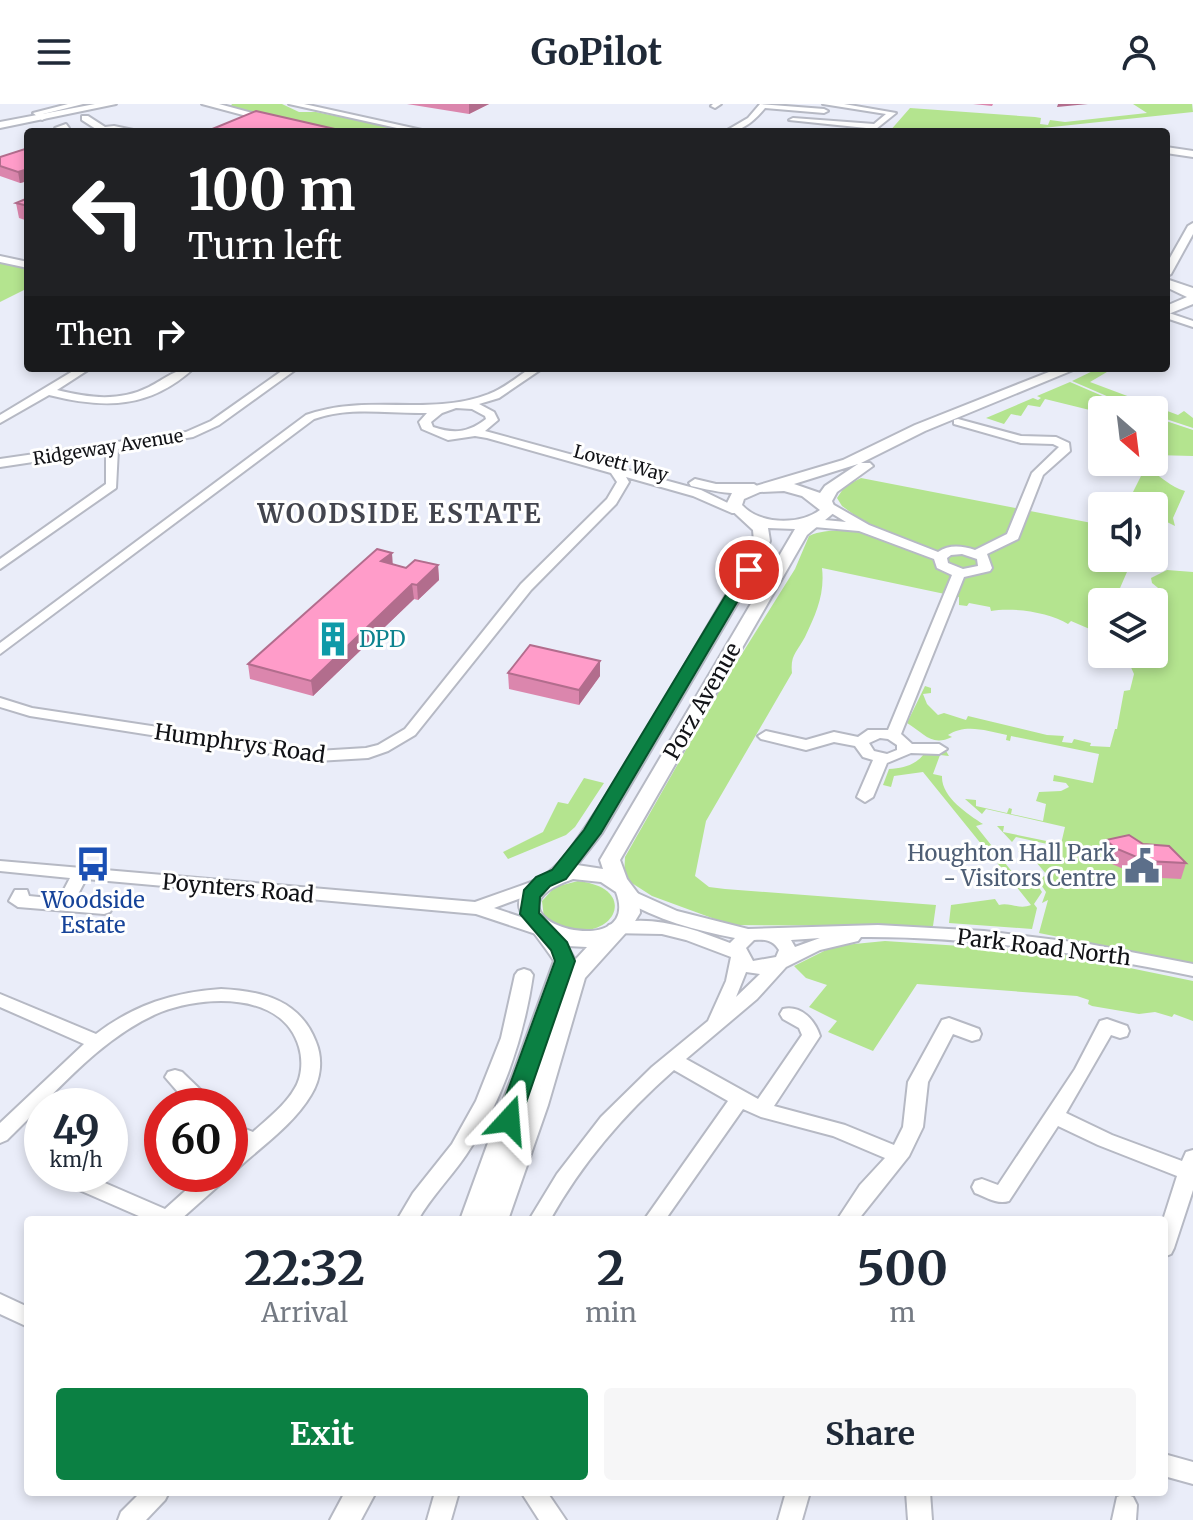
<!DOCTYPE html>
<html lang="en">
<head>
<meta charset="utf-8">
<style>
  :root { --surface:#fff; --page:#f6f6f7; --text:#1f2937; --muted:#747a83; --accent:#0b8043 }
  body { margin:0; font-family:Merriweather,serif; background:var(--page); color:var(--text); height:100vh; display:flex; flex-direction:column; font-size:30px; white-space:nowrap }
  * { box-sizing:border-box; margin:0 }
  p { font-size:26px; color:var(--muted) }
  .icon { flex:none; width:44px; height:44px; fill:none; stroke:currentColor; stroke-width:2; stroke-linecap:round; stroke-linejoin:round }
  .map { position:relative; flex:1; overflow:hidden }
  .drawer { position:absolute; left:24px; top:1112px; width:1144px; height:280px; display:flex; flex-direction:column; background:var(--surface); border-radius:8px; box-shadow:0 4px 12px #0003 }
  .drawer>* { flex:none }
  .top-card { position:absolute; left:24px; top:24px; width:1146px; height:244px; border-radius:8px; box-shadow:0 4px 12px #0003; background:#202124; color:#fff; overflow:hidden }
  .needle { width:52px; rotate:152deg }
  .controls { position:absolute; left:1088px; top:292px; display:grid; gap:16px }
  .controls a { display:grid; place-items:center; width:80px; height:80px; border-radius:8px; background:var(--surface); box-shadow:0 4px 12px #0003; font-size:40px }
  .speed { position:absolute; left:24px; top:984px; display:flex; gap:16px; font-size:40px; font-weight:700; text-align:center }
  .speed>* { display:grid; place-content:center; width:104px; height:104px; border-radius:50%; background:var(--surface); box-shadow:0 4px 12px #0003; line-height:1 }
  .speed small { font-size:20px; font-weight:400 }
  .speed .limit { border:12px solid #d22; background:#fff; color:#111 }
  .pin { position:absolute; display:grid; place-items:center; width:68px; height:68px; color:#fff; margin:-34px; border:4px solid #fff; border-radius:50%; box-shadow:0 2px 8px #0007 }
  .me { position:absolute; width:88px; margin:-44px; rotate:19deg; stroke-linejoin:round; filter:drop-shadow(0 0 6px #0008) }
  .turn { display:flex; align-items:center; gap:28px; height:168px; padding:0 32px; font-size:36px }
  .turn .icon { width:104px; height:104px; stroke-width:2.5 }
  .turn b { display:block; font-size:56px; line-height:68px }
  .then { display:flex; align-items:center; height:76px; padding:0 32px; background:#0003; gap:16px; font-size:30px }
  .eta { display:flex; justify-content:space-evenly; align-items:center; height:136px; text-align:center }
  .eta b { font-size:48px; font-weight:700; line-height:56px }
  .button { display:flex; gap:16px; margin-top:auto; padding:16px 32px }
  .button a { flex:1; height:92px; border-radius:8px; background:var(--accent); color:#fff; font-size:32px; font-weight:700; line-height:92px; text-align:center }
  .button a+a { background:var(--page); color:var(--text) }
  header { display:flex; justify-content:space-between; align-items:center; height:104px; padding:0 32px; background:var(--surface); font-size:36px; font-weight:700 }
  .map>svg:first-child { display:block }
  .green { fill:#b4e48f }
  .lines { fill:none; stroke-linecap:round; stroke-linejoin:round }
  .minor-casing { stroke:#b6b9c4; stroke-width:4 }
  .major-casing { stroke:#b6b9c4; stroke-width:4 }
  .minor { fill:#fff; fill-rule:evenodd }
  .major { fill:#fff; fill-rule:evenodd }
  .wall { fill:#db86ad }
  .shaded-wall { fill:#b26d8d }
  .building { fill:#ff9cc9; stroke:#b26d8d; stroke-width:2 }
  .route { fill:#0b8043; stroke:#07532c; stroke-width:2 }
  .labels { text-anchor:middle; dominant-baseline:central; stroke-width:6; stroke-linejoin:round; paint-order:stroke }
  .far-street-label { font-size:18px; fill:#111216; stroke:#fff }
  .culture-label { font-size:22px; fill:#0d838f; stroke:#fff; text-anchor:start }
  .street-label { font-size:22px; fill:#111216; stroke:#fff }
  .service-label { font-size:22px; fill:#4e5e75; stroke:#fff; text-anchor:end }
  .transit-label { font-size:22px; fill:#164399; stroke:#fff }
  .far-district-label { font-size:26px; font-weight:bold; letter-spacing:2px; fill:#43454e; stroke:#fff }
</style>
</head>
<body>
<header><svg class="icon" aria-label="menu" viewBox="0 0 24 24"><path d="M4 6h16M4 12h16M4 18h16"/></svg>GoPilot<svg class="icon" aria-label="person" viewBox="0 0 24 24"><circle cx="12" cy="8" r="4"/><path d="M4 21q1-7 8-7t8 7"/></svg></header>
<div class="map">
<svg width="1193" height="1416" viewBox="0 0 1193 1416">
  <rect width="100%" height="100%" fill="#eaedf9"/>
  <g class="green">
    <path d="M232 0H282L299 8H316L414 28H343L230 3Z"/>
    <path d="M1133 0H1192L1193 8 1024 26 889 28 910 4 1035 13 1041 14 1040 20 1048 21 1050 16 1065 18 1147 9Z"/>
    <path d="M0 157 28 164V184L0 198Z"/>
    <path d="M1099 264 1112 265 1090 278 1178 311 1184 307 1193 314V324L1154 311V306H1139L1072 277Z"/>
    <path d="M1070 278 1135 306H1102V309L1045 295 1040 303 1028 301 1021 312 1011 310 1004 320 986 314 1033 294 1038 296 1041 294 1037 292Z"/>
    <path d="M1154 313 1193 326V352L1154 351 1156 329Z"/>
    <path d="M1150 367C1163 373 1170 383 1185 387L1173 414 1175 422 1157 413 1154 402 1127 400 1143 368Z"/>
    <path d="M861 374 1102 421V454H1133L1114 498H1102V537L1094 532 1099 529 1071 517 1068 520C1050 508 1011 503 991 507L990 503 969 499 967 502 959 501V493L822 464C825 490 816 510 805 533 797 548 790 551 792 569L706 717 695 772 709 783 725 785 936 801 933 822 731 821 652 792 624 774 625 753 725 577 795 465 809 432C830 422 850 431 871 423L842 402 837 394 845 382Z"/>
    <path d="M1167 466 1193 468V860L1039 829 1048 796 1042 799 1046 788 1039 778 1042 777 1040 774 1047 771 1036 758 1028 759 1018 747 1025 748V754L1051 760 1056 742 1016 733 1012 738 997 722H1004L1003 728 1061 740 1065 723 986 705 982 710 965 695 976 696V702L1007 709 1009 704 1012 705 1011 710 1043 717 1046 700 1036 697 1039 688 1061 687 1069 683 1066 679 1053 677 1054 671 1093 679 1099 650 1011 632 1010 637 1006 636 1007 631C987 627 966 619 948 631L952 633C931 643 924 629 907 619L925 582 931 584V589L923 590 927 600 938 611 944 609 966 616 968 612 1047 631 1064 632 1062 638 1072 639 1074 635 1091 639 1090 642 1110 643 1115 625H1117L1124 587 1130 586 1134 570 1125 550H1154V523L1167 498 1161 496 1163 488 1152 479 1151 474Z"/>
    <path d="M937 645 946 647 949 652 940 651 933 670 942 672C941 693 968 710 983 720L976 722 1003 756 1011 754 1013 756 1005 759 1023 781 1036 779 1042 788 1034 800 1037 804 1032 825 949 819 951 801 995 795 999 801C1010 798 1019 806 1031 801L990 750 981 752 974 743 982 741 923 668 894 672 891 683 883 681 889 665C906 664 918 660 927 646Z"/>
    <path d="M584 674 604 679 575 723 566 731 508 755 503 748 543 728 558 698 568 700Z"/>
    <path d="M578 777C649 785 606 854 544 814L542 797 555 783Z"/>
    <path d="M885 837 1052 848 1193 877V917L1174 910 1172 913 1155 908 1139 910 1092 902 1088 900 1089 896 1077 892 917 880 873 947 828 928 837 917 809 903 827 881 806 874 794 862 834 842Z"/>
  </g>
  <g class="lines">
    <g class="minor-casing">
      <g id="minor">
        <path d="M68 0H83L43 10 46 14 42 16 33 9Z"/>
        <path d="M289 0H304L431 28H415Z"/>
        <path d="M713 0H721L715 4 711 2Z"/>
        <path d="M760 0 824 5 828 7 824 9 765 4C754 17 742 28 724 28L748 14Z"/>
        <path d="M823 0H844L896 9 876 25 789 16 793 14 874 20 886 10Z"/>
        <path d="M82 12H88L105 23 114 22 143 28H91L96 25 82 16Z"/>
        <path d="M66 20 69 24 59 26 55 24Z"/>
        <path d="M1166 43 1193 47V53L1166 49Z"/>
        <path d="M1193 119V130L1171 170 1166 173V161L1188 122Z"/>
        <path d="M0 152 28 158V164L0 158Z"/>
        <path d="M1166 208 1193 217V223L1166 214Z"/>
        <path d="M78 264H91L57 286C89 294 119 298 149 283 165 275 176 264 194 264 149 305 105 305 49 291L0 319V311Z"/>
        <path d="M286 264H298L219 321 193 333 118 345 116 384 0 465V455L106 380V347L0 363V355L186 328 211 317Z"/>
        <path d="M531 264H543L499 294 479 300 494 308 498 316 485 327 701 386 742 406 740 409H732L693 392 626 373 629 378 616 400 531 486 415 631 388 647 368 654 317 657 30 612 0 603V594L32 604 317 647 366 644 378 641 405 625 521 480 607 395 617 378 611 369 487 334 475 332 448 336 422 325 419 318 427 309C387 310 352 302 314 315L0 550V539L306 311C367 289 429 313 489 290 503 285 517 273 531 264ZM456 304 472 305 485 312 486 315C468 329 454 330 433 323L431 318 442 309Z"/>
        <path d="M958 315 1021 332 1056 333 1069 339 1070 347 1043 371 1018 435 987 450 992 464 990 467 964 473 901 630 912 640H939L947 645 939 650 911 649 887 659 873 693 865 698 857 693 873 656 863 653 855 642 834 638 806 646 761 635 758 632 766 627 806 636 834 628 858 633 868 626H888L952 471 937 464 934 455 859 427 814 423 808 419 814 415 846 418 823 404 821 401 827 397 869 421 938 448C949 440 963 442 975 446L1007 430 1032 369 1059 343 1053 340 1021 339 954 320V316ZM962 450 977 455 978 462 963 465 948 459 947 454 951 451ZM880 634 888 635 897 641V646L887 650 874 647 869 639Z"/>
        <path d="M695 375 716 380H754L760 384C743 395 710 386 691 382L689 379Z"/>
        <path d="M0 757 475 798 537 776 543 778 545 782 543 786 494 804 551 823 554 827 551 831 545 833 476 810 86 775 75 796 98 798 101 793H113L116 797 110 808 104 810 18 803 9 797 15 786H27L29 792 59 795 70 774 0 767Z"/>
        <path d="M628 785 677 807 748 825 878 821 984 827 1089 840 1193 860V872C1084 850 973 832 861 833L858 837 820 846 786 863 757 895 686 955 758 995 802 931 799 924 783 915 780 910 783 905C801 901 815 916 820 932L774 1002 845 1021 894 1041 903 1023 908 978 942 916 949 914 979 925 981 930 979 935 972 937 953 930 928 978 923 1023 909 1052 858 1116H837L860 1081 885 1054 833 1032 761 1013 743 1005 665 1116H644L728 997 674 966C625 1009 582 1059 550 1116H529L557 1070 601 1013 652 963 708 917 726 877 731 853 686 836 662 830 609 829 606 825 609 821C650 809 692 824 730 839L735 834C695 826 657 816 622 795L620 791 622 787ZM820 834 795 843 791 836ZM754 836C765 835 773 836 779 846L776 853 753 857 746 844ZM746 868 760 870 736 893Z"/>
        <path d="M524 865 530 867 533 871C524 933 502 999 466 1051 451 1073 431 1093 418 1116H397L413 1089 452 1040 476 997 501 934 515 871 518 867Z"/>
        <path d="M221 885C262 887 300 896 316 938 323 955 321 975 311 991 294 1020 262 1042 237 1065L230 1067V1047L239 1039 230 1035V1019L253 1028C267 1015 285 1002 295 984 302 973 303 956 299 943 283 888 206 891 161 908 100 933 54 991 7 1036L0 1039V1019L84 940 0 903V890L96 930C134 901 174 888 221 885Z"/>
        <path d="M1107 915 1127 922 1129 927 1127 932 1120 934 1111 931 1066 1009 1112 1031 1182 1057 1186 1048 1193 1046V1086L1174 1144 1171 1150 1164 1153 1163 1116 1177 1072 1098 1041 1058 1022 1009 1097C997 1101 986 1093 975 1089L972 1083 975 1077 982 1075 998 1081 1075 965 1100 917Z"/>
        <path d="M175 966 182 968 209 994 212 999 210 1002H190L165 973 168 968Z"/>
        <path d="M70 1070H84L165 1105 204 1070H228L225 1076 180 1116H148L70 1082 67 1076Z"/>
        <path d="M0 1190 28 1203V1223L0 1210Z"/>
        <path d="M1164 1350 1193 1358V1380L1164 1372Z"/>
        <path d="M141 1388H169L165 1396 146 1416H118L121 1408Z"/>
        <path d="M435 1388H459L451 1416H427Z"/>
        <path d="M521 1388H547L566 1416H539Z"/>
        <path d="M786 1388H810L802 1416H778Z"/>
        <path d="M906 1388H930L932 1416H908Z"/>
        <path d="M1125 1390 1133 1393 1137 1401 1136 1416H1112L1117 1393Z"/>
      </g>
    </g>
    <g class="major-casing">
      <g id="major">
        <path d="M95 0H116L0 24V18Z"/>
        <path d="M202 0H219L278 16 273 19Z"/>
        <path d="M1166 175 1193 184V200L1166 211V202L1187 193 1166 183Z"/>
        <path d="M1059 264H1078L925 327 861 359H870L873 362 837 388 832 397 836 407 807 431 620 756 627 775 639 791 640 809 632 822 585 874 548 1001 508 1116H460L554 857C546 843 519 813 519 801 519 778 537 777 550 767 563 758 576 737 585 724 641 641 689 552 741 466L754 437 753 426 726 401 732 389 843 356 915 321ZM858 360 825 382 820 389 794 380ZM784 387 802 392 820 406C800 421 760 421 742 401L744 395 760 388ZM768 424 795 425 600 756 603 765 577 761 602 729 757 466 770 437ZM573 775 601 778 616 788C645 864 466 812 573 775ZM567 842 587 843 575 856Z"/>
        <path d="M345 1388H376L361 1416H330Z"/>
      </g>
    </g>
    <use href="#minor" class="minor"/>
    <use href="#major" class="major"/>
  </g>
  <g class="wall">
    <path d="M407 0H489L469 10Z"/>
    <path d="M973 0H993L992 2Z"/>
    <path d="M28 41V77L20 79 0 72V53L26 44V42Z"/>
    <path d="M28 94V117L19 114 16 99Z"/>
    <path d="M393 461 406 464 438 461 439 476 418 496 414 495 313 592 250 575 248 560Z"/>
    <path d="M600 557V572L579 601 509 585 508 569Z"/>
    <path d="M1106 736 1143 740 1186 759 1181 775 1142 773 1112 760 1102 752Z"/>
  </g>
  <g class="shaded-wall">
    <path d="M469 0H489L469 10Z"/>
    <path d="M1058 0H1088L1057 3Z"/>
    <path d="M28 65V77L20 79 18 68Z"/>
    <path d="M392 449 393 463 381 457Z"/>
    <path d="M438 461 439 476 418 496 417 481Z"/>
    <path d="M412 480 414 495 313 592 311 577Z"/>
    <path d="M600 557V572L579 601V586Z"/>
  </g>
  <g class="building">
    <path d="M256 7 348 28H205Z"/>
    <path d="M28 44V65L18 68 0 62V53Z"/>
    <path d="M28 94V102L16 99Z"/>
    <path d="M377 445 392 449 381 457 406 464 415 456 438 461 417 481 412 480 311 577 248 560Z"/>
    <path d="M530 541 600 557 579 586 508 569Z"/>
    <path d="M1129 731 1143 740 1169 742 1186 759 1146 757 1115 744 1106 736Z"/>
  </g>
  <path class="route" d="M749 461 756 466 601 729 566 775 550 782 540 793 539 809 567 838 575 857 520 1016 516 1022 509 1025 501 1022 497 1016 555 857 551 846 520 810 524 786 536 773 552 766 584 726 741 466Z"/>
  <defs>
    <g id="building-bare" transform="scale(2.76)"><path d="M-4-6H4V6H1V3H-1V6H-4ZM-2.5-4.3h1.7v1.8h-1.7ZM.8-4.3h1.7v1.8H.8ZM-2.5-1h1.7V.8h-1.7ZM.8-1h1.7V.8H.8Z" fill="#0f9aa8" stroke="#fff" stroke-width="2.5" paint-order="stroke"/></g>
    <g id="bus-bare" transform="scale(2.76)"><path d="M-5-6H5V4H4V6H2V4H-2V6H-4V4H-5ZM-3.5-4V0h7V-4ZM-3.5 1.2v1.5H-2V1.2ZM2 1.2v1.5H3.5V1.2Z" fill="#1a4fb4" stroke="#fff" stroke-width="2.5" paint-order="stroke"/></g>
    <g id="civic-bare" transform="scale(2.76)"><path d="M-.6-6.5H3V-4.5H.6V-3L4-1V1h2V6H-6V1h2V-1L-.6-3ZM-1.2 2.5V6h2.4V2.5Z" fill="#5c6f8a" stroke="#fff" stroke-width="2.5" paint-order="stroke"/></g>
  </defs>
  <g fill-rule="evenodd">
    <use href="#building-bare" x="333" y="535"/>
    <use href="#bus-bare" x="93" y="760"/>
    <use href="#civic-bare" x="1142" y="762"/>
  </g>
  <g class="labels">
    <g class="far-street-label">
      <text transform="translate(108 343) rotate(-9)">Ridgeway Avenue</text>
      <text transform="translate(621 359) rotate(15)">Lovett Way</text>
    </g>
    <g class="culture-label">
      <text x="359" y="535">DPD</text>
    </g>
    <g class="street-label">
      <text transform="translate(702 597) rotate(-60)">Porz Avenue</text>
      <text transform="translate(240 639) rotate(8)">Humphrys Road</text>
      <text transform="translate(238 784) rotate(5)">Poynters Road</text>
      <text transform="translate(1044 843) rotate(7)">Park Road North</text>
    </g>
    <g class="service-label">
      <text x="1116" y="749">Houghton Hall Park<tspan x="1116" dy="25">- Visitors Centre</tspan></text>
    </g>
    <g class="transit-label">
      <text x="93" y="796">Woodside<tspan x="93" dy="25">Estate</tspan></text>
    </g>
    <g class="far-district-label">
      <text x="400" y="409">WOODSIDE ESTATE</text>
    </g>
  </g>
</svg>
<div class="controls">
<a><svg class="needle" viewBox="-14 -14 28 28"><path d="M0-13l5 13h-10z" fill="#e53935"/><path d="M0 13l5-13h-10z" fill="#747a83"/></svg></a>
<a><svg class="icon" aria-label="sound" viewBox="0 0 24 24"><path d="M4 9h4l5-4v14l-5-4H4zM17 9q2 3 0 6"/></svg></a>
<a><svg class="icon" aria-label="layers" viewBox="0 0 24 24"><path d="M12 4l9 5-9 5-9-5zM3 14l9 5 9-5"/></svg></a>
</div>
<div class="speed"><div>49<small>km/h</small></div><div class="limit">60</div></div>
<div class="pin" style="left:749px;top:466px;background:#d93025"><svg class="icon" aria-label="arrive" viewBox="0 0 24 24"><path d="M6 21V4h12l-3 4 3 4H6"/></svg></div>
<svg class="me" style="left:509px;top:1016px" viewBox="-20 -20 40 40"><path d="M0-17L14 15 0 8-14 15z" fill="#0b8043" stroke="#fff" stroke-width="4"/></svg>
<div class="top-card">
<div class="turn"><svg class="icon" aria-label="left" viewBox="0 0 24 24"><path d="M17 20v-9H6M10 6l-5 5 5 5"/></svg><div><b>100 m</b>Turn left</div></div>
<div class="then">Then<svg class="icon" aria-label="right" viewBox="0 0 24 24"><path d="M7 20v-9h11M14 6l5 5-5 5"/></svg></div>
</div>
<section class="drawer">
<div class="eta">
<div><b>22:32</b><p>Arrival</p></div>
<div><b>2</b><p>min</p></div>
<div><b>500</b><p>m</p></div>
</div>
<div class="button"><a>Exit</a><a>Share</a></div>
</section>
</div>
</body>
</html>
